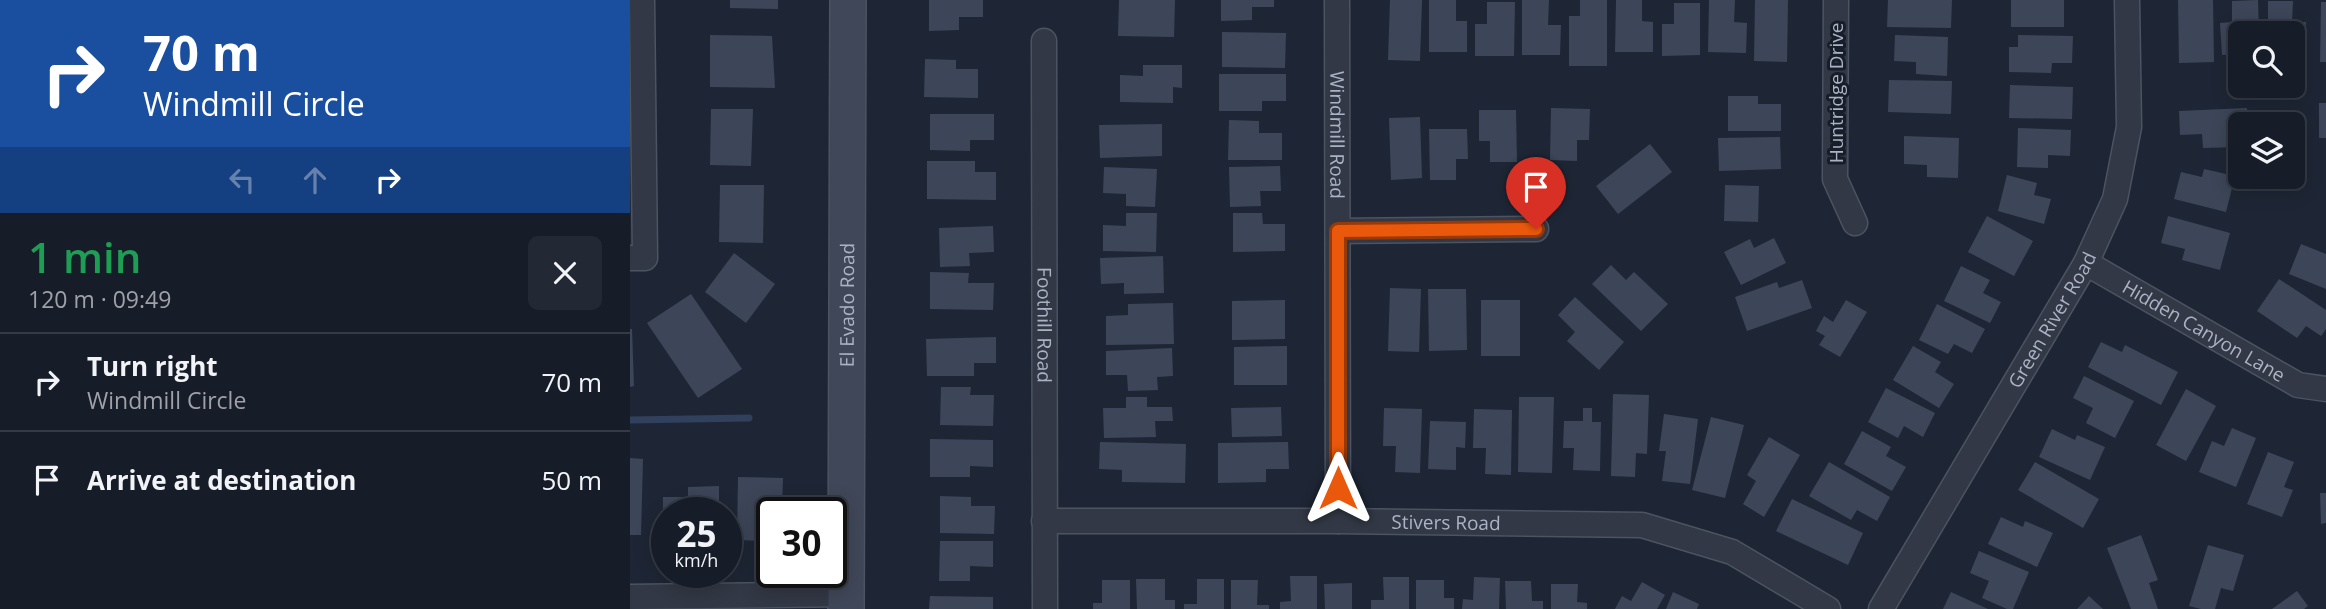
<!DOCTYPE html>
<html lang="en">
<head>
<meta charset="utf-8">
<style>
  :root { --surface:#161c28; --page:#232934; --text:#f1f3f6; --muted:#9ea1a8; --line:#353a45 }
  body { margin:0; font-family:"Open Sans",sans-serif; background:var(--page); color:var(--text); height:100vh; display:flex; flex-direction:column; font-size:26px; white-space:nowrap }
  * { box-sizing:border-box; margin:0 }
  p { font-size:23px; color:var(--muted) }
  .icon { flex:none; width:38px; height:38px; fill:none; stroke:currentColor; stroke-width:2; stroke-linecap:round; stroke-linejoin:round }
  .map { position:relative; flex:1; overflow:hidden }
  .side { display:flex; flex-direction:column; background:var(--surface); width:630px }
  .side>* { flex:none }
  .banner { background:#1a4fa0; color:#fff; overflow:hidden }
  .fabs { position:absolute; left:1598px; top:21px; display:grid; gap:14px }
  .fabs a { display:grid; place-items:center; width:77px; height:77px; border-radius:10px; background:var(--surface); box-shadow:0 4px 18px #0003,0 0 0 2px var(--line); font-size:35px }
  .speed { position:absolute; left:21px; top:497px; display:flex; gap:14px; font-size:35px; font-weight:700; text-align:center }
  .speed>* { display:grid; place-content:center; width:91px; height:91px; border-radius:50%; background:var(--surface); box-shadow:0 4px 18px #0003,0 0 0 2px var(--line); line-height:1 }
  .speed small { font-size:18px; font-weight:400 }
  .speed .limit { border:4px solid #111; border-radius:10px; background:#fff; color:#111 }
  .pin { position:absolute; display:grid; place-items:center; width:60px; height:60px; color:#fff; margin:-72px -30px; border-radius:50% 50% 50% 0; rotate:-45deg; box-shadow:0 0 7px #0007 }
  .pin .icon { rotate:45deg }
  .me { position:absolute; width:77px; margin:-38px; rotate:0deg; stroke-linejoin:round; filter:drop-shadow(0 0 5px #0008) }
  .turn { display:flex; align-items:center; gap:24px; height:147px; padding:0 28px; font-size:32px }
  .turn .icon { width:91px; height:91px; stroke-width:2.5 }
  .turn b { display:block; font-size:49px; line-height:60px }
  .lanes { display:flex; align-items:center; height:66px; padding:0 28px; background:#0003; justify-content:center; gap:35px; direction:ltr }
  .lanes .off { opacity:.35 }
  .round { display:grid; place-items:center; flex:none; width:74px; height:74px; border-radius:10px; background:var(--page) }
  .overview { display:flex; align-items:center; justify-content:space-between; height:119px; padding:0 28px }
  h1 { font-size:42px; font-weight:600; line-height:52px; color:#1e9e55 }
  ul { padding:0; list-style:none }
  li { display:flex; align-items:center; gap:21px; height:98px; padding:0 28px; border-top:2px solid var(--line) }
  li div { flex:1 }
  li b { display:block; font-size:26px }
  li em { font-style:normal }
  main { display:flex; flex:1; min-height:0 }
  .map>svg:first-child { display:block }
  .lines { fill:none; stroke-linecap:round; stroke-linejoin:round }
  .stream { stroke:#31405c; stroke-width:7 }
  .building { fill:#3c4658 }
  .minor-casing { stroke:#4c5361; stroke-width:27 }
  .secondary-casing { stroke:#4c5361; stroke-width:38 }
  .minor { stroke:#323845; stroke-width:24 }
  .secondary { stroke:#404758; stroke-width:35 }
  .route-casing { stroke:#983908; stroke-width:18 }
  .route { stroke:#ea580c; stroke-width:12 }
  .labels { text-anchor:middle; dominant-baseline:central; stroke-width:6; stroke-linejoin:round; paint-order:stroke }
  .street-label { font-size:19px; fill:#abb2c3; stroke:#171e29 }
</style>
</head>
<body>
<main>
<section class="side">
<div class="banner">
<div class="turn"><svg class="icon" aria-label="right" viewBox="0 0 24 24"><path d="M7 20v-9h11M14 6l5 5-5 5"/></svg><div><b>70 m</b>Windmill Circle</div></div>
<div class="lanes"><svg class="icon off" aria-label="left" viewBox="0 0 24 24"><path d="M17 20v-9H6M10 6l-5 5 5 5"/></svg><svg class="icon off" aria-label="ahead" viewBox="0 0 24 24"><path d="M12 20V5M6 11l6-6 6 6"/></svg><svg class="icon" aria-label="right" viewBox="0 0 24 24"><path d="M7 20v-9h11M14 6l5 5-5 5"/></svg></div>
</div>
<div class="overview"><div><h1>1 min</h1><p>120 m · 09:49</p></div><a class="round"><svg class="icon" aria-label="close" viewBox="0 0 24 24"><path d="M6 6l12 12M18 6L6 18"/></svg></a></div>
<ul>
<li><svg class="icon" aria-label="right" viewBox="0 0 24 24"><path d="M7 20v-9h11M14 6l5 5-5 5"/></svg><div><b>Turn right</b><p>Windmill Circle</p></div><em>70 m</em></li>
<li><svg class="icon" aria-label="arrive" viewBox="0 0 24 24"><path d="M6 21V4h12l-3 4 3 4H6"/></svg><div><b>Arrive at destination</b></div><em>50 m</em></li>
</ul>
</section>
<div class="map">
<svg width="1696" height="609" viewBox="0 0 1696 609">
  <rect width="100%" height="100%" fill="#1e2635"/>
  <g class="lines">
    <path class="stream" d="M0 420 119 418"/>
  </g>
  <g class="building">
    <path d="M100 0H148V9L100 8Z"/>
    <path d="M299 0H353V17H329V30L299 31Z"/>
    <path d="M489 0H545L544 37 488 36Z"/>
    <path d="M591 0H644V7H622V20L591 21Z"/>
    <path d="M760 0H792L790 61 758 60Z"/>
    <path d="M799 0H826V21H837V52H799Z"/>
    <path d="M892 0H919L918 25H931L930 55H892Z"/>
    <path d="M950 0H977V66H939V16H950Z"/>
    <path d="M986 0H1012V21L1023 22V52H985Z"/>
    <path d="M1079 0H1105L1104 22 1117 23 1116 53 1078 52Z"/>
    <path d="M1125 0H1158L1157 62 1124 61Z"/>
    <path d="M1258 0H1322L1321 28 1257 27Z"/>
    <rect x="1381" y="0" width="53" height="27"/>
    <path d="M1548 0H1583L1584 62 1549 63Z"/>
    <path d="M1628 0 1629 33H1610V54L1592 55 1590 23 1602 22V1Z"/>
    <path d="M1638 1H1663L1662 22H1676V55L1662 54V33H1638Z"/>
    <path d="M857 2H885L884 56H845V24H857Z"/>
    <path d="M1691 2H1696V62H1690Z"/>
    <path d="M1044 3H1070V55L1032 56V24H1044Z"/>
    <path d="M592 32 656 33 655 68 592 67Z"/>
    <path d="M80 35 142 36 145 88 80 87Z"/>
    <path d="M1265 35 1318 37 1317 76 1286 74V62L1264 61Z"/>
    <path d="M1388 35 1443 36 1442 63H1422L1421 73 1379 72V47H1388Z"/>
    <path d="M295 59 326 60V69H348V98L294 97Z"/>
    <path d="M513 65H552V88L543 87V103L490 102V75L513 76Z"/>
    <path d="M589 74H656V101H632V111H589Z"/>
    <path d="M1259 80 1322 81 1321 114 1258 112Z"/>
    <path d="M1380 85 1443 87 1442 119 1379 118Z"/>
    <path d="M1098 96H1128V104H1151V131H1098Z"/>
    <rect x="1689" y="103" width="7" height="35"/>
    <path d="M921 108 960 109 959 140H947V161L920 160Z"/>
    <path d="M1617 108 1618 124H1610V147L1573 148 1572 134 1550 135 1549 111Z"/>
    <path d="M81 109H123L121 166 80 165Z"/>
    <path d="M849 110H886L887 162H860V141H849Z"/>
    <path d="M300 114H364V140H340V151L300 150Z"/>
    <path d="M790 117 792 178 761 180 759 118Z"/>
    <path d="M599 120 629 121V133H652V160H598Z"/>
    <path d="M532 124V156L470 158 469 125Z"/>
    <path d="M1388 128 1441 130 1440 156 1418 155V168L1387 167Z"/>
    <path d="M799 129H837L838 159H826V180H800Z"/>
    <path d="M1274 136 1329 138 1328 178 1297 177V165L1274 164Z"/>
    <path d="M1150 137 1151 169 1089 171 1088 138Z"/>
    <path d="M1020 144 1042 172 988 214 966 186Z"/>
    <path d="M297 161H345V172H366V200L297 199Z"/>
    <path d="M650 166 651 191H630L631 206 600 207 599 167Z"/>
    <path d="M474 167 527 169 525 207 496 206V194L473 193Z"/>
    <path d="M1574 169 1605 176 1596 212 1544 199 1551 172 1572 177Z"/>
    <path d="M1377 175 1407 183 1404 195 1421 199 1414 224 1368 211Z"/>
    <path d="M90 185H134L133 243 89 242Z"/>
    <path d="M1095 185 1129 186 1128 222 1094 221Z"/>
    <path d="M496 213H527L526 252 473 251V225L496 226Z"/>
    <path d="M603 213H632L633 224H655V251L603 252Z"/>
    <path d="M1357 216 1403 241 1384 276 1338 252Z"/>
    <path d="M1538 216 1600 233 1590 270 1552 260 1555 249 1531 243Z"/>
    <path d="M363 226 364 252 339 253 340 266 310 267 309 228Z"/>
    <path d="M1144 238 1156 263 1111 285 1094 252 1120 239 1124 248Z"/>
    <path d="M1671 244 1696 254V289L1659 274Z"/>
    <path d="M104 253 145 284 116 323 75 292Z"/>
    <path d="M533 256 534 293 494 294V283L471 284 470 258Z"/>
    <path d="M981 265 996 280 1004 272 1038 304 1011 331 962 284Z"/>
    <path d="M1331 266 1360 280 1353 293 1371 302 1360 323 1314 301Z"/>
    <path d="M300 272 339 273 338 283H364L363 310 300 309Z"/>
    <path d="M1649 279 1696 310V329L1691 336 1676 326 1667 338 1627 311Z"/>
    <path d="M1172 280 1182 308 1117 331 1105 297 1147 282 1149 288Z"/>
    <path d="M760 288 791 289 789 352 758 351Z"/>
    <path d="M798 289H836L837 350 799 351Z"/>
    <path d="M61 294 112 369 68 398 17 323Z"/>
    <path d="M945 297 994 342 969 370 937 341 945 332 928 315Z"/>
    <path d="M655 300V339L602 340V301Z"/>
    <rect x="851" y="300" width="39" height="56"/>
    <path d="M1216 300 1237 312 1210 357 1189 345 1195 336 1186 331 1194 316 1203 322Z"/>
    <path d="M543 303 544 344 476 345V316L498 315V304Z"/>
    <path d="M1307 304 1355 329 1342 353 1324 344 1318 354 1289 340Z"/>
    <path d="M0 329H2L4 386 0 387Z"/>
    <path d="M366 337V363H344V376H297L296 339Z"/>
    <path d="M1471 342 1492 352 1495 345 1548 372 1531 405 1458 367Z"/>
    <path d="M657 346V385H604V347Z"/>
    <path d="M1283 346 1311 362 1305 372 1324 384 1309 408 1263 380Z"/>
    <path d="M542 348 543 376 527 377 528 390 498 391 497 375H476V351Z"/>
    <path d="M1454 376 1504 401 1485 438 1456 423 1463 408 1443 398Z"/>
    <path d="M311 387H341L340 395H364L363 426 310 425Z"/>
    <path d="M1256 388 1305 413 1293 437 1274 426 1268 438 1238 422Z"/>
    <path d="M1556 389 1586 406 1556 461 1526 445Z"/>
    <path d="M983 394 1019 395 1017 454 1006 453 1005 477 981 476Z"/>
    <path d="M496 397H517V407H542L543 421H525L526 437 474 438 473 408H496Z"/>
    <path d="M889 397H924L922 473 888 472Z"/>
    <path d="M651 407 652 436 602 437 601 408Z"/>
    <path d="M754 408 792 409 790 473 765 472 766 446H753Z"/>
    <path d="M953 408H962V422H971L970 471 943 470 944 448H933L934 421H953Z"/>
    <path d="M844 409 882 410 881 475 855 474 856 448H843Z"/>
    <path d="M1034 414 1068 419 1060 484 1032 481 1036 451H1029Z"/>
    <path d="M1081 417 1114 425 1095 498 1062 490Z"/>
    <path d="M800 421 836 422 835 448 826 447V470L798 469Z"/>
    <path d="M1602 428 1626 438 1606 487 1569 472 1582 441 1594 446Z"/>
    <path d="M1422 429 1445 440 1447 435 1475 447 1460 480 1409 457Z"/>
    <path d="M1232 431 1261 447 1256 456 1276 467 1262 491 1214 464Z"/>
    <path d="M1139 437 1170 455 1134 517 1113 504 1126 481 1117 475Z"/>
    <path d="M300 439 363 440V467L340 466V477H300Z"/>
    <path d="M470 442 556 444 555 483 492 482V470L469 469Z"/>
    <path d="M658 442 659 469H636V482L588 483V443Z"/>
    <path d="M1638 452 1664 462 1654 487 1663 490 1652 517 1617 504Z"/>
    <path d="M0 458 13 459 11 535H0Z"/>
    <path d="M1199 462 1260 497 1247 521 1227 510 1221 520 1179 496Z"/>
    <path d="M1405 462 1469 499 1453 528 1388 490Z"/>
    <path d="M108 477 153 478 152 513H142V528H134V541L107 540Z"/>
    <path d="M89 486V513H37V545H33V497H58V487Z"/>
    <path d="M1690 493H1696V523L1691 524Z"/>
    <path d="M310 496 341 497V506H365L364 534 310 533Z"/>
    <path d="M1162 499 1233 533 1218 565 1146 531Z"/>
    <path d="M1371 517 1393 527 1395 521 1423 533 1407 567 1358 544Z"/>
    <path d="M1511 535 1528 580 1519 583 1528 609H1501L1477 548Z"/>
    <path d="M310 541H363V567L340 566V581H309Z"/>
    <path d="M1578 545 1614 555 1603 591 1591 588 1585 609H1571L1559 606Z"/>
    <path d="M1349 551 1399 572 1383 609H1377L1352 598 1359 581 1340 573Z"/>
    <path d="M660 576H687V609H650V602L661 601Z"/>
    <path d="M753 577H779V609H741V600H754Z"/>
    <path d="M844 577 870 578 869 609H832L833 599 843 600Z"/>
    <path d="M506 579H535V600H545V609H507Z"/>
    <path d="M567 579H594V609H554V604H567Z"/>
    <path d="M472 580H500V609H463V603H472Z"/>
    <path d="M601 580H628L627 605H639V609H601Z"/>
    <path d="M786 580H814V598H824V609H786Z"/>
    <path d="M875 581H901L902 601H913V609H876Z"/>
    <path d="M1012 582 1035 595 1027 609H985L992 596 1001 601Z"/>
    <path d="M722 583V609H695L694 584Z"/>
    <path d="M921 584H948L947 602 957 603V609H921Z"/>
    <path d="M1667 591 1678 606 1674 609H1642Z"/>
    <path d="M1043 592 1069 604 1067 609H1036Z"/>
    <path d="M1321 592 1358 609H1313Z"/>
    <path d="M300 596 363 597V609H299Z"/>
    <path d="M1459 596 1473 609H1447Z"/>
  </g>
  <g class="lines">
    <g class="minor-casing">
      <g id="minor">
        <path id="s1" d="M707 0 708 521"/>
        <path d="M1206 0 1205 179 1225 223"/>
        <path id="s2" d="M414 41 415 609"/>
        <path d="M708 231 906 229"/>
        <path d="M0 258H15L12 0"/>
        <path id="s3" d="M1456 263 1668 385 1696 389"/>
        <path id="s4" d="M414 521H708L1012 525 1102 552 1198 609"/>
        <path d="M0 597 216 594"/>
        <path id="s5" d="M1251 609 1456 263 1485 199 1499 127 1497 0"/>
      </g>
    </g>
    <g class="secondary-casing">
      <g id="secondary">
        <path id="s6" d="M216 609 218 0"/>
      </g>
    </g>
    <use href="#minor" class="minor"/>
    <use href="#secondary" class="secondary"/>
  </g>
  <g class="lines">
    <g class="route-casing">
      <path id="route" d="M708 488V231L906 229"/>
    </g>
    <use href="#route" class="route"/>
  </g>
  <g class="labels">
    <g class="street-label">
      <text transform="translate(1206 93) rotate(-90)">Huntridge Drive</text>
      <text stroke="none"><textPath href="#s1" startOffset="135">Windmill Road</textPath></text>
      <text stroke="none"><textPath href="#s6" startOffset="304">El Evado Road</textPath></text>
      <text stroke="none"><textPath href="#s5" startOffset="336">Green River Road</textPath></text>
      <text stroke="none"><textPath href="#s2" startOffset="284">Foothill Road</textPath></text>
      <text stroke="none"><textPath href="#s3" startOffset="136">Hidden Canyon Lane</textPath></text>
      <text stroke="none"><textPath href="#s4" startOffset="402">Stivers Road</textPath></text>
    </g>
  </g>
</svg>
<div class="fabs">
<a><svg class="icon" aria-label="search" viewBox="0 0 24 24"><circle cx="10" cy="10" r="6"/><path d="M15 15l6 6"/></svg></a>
<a><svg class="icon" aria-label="layers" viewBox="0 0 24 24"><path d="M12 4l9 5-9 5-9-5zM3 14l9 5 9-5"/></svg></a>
</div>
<div class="speed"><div>25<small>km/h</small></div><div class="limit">30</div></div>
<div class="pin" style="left:906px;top:229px;background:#d93025"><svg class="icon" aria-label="arrive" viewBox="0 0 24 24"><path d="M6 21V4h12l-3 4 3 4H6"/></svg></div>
<svg class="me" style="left:708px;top:488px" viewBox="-20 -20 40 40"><path d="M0-17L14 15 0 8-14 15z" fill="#ea580c" stroke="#fff" stroke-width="4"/></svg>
</div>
</main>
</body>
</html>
